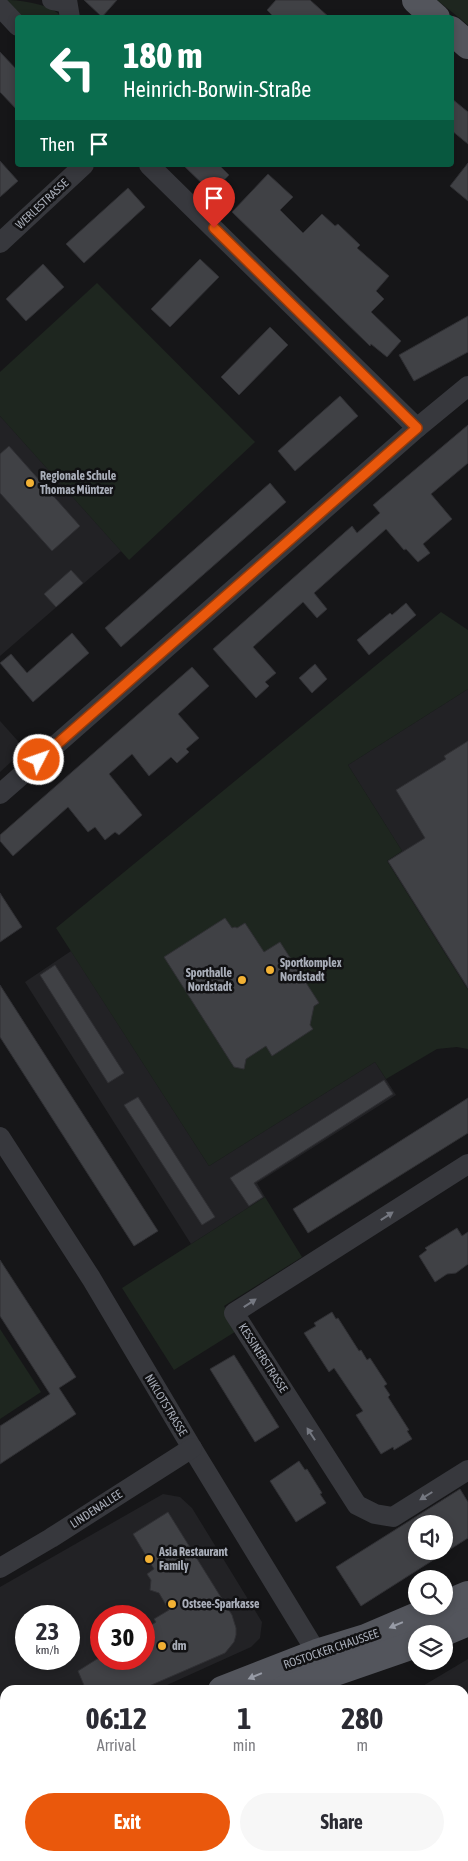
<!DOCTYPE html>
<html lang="en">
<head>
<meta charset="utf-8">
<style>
  :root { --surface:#fff; --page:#f7f7f7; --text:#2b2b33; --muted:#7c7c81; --accent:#ea580c }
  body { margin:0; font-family:"Asap Condensed",sans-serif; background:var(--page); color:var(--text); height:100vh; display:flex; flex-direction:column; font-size:19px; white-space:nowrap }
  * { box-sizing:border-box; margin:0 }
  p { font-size:16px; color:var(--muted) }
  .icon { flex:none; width:28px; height:28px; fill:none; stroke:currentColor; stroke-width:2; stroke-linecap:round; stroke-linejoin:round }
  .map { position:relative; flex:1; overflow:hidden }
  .drawer { position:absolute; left:0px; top:1685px; width:469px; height:176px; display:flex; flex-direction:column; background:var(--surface); border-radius:15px 15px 0 0; box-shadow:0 2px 8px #0003 }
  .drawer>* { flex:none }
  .top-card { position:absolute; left:15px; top:15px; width:439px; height:152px; border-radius:5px; box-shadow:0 2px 8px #0003; background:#0b6e4f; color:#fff; overflow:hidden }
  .fabs { position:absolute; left:408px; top:1515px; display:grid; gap:10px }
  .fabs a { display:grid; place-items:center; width:45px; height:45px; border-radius:50%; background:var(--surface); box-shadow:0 2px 8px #0003; font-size:25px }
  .speed { position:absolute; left:15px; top:1605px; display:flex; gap:10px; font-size:25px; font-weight:700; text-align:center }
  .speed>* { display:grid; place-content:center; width:65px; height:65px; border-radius:50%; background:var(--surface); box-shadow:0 2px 8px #0003; line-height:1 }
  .speed small { font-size:12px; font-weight:400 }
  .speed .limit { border:8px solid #d22; background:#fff; color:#111 }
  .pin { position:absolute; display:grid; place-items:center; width:42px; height:42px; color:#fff; margin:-51px -21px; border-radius:50% 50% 50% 0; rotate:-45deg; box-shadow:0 0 5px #0007 }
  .pin .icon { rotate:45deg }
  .me { position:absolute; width:55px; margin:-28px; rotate:49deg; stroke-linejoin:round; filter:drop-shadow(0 0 4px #0008) }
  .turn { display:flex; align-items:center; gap:18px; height:105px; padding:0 25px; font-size:22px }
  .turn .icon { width:65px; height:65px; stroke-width:2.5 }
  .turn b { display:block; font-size:35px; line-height:42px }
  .then { display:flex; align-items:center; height:48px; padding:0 25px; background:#0003; gap:10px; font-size:19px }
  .eta { display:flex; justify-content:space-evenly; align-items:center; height:85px; text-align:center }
  .eta b { font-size:30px; font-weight:700; line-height:35px }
  .cta { display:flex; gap:10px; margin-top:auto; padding:10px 25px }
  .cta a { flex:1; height:58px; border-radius:30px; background:var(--accent); color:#fff; font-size:20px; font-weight:700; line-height:58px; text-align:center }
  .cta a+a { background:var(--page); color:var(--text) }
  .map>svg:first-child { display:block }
  .built { fill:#222225; fill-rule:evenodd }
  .green { fill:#1e261f }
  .building { fill:#404145; stroke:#303034; fill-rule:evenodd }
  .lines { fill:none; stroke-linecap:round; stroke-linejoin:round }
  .street { stroke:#37383d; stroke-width:20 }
  .primary { stroke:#53555c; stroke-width:28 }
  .oneway { fill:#757881 }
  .oneway2 { fill:#979ba6 }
  .route-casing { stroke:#983908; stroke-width:12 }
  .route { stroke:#ea580c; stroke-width:9 }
  .poi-dot { fill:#f2b134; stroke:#111113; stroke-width:2 }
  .labels { text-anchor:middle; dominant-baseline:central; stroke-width:5; stroke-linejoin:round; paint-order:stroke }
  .street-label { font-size:12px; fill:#a8adb8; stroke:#111113 }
  .poi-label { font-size:12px; font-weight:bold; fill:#a8adb8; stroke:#111113; text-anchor:start }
</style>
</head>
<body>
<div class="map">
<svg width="468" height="1861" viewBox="0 0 468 1861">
  <rect width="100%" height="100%" fill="#161618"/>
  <g class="built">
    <path d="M0 416 121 551 0 656Z"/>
    <path d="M468 689V990L387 861 402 851 348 765Z"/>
    <path d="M0 721 25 749 0 772Z"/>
    <path d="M71 951 209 1166 375 1062 396 1095 257 1183 265 1197 191 1244 25 982Z"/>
    <path d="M163 1494 180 1497 192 1508 262 1622 260 1638 251 1647 156 1690H5V1758L0 1760V1587ZM26 1616H69V1659H26ZM101 1616H144V1659H101Z"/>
    <path d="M468 1659V1861H0V1834L5 1831V1856H464V1690H416Z"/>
  </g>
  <g class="green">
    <path d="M7 0C21 0 54 5 61 17H22Z"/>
    <path d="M437 0H468V25Z"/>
    <path d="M97 283 255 442 129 560 0 416V372Z"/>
    <path d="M441 612 468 630V689L348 765 402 851 387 861 468 990V1049L457 1047 437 1049 386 1079 375 1062 209 1166 56 928Z"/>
    <path d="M265 1197 302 1257 224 1306 238 1330 174 1370 122 1288Z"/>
    <path d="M0 1329 41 1392 0 1419Z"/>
  </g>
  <g class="building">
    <path d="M84 0H117L102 17Z"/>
    <path d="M276 0H310L330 18H275L267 10Z"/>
    <path d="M0 52 18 71V111L0 92Z"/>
    <path d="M451 98 468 112V144L451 130Z"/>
    <path d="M0 161 18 181 0 197Z"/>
    <path d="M468 163V201L450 186Z"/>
    <path d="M183 165H219L229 175 212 193Z"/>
    <path d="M268 174 293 197 280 210 303 233 322 214 335 226 338 224 360 245 357 248 389 276 376 291 384 299 371 312 401 341 387 357 371 344 370 346 232 212Z"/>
    <path d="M128 188 145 207 84 263 66 244Z"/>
    <path d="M200 259 219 277 170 327 151 309Z"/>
    <path d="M43 264 64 287 26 321 6 299Z"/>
    <path d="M468 316V352L414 381 399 355Z"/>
    <path d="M270 327 288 345 239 395 221 377Z"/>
    <path d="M340 396 358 416 295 471 278 451Z"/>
    <path d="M468 425V463L431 494 452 519 423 544 430 553 418 562 406 549 404 550 386 529 314 593 327 609 317 618 303 602 253 647 276 673 265 682 269 686 256 698 213 649 352 526 357 533 380 513 373 505Z"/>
    <path d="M9 446 80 526 52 551 0 493V454Z"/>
    <path d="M270 483 286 502 121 647 105 628Z"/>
    <path d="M71 570 83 583 56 607 44 594Z"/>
    <path d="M406 603 416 615 369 655 357 640 390 613 392 615Z"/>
    <path d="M72 633 89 653 33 702 0 663 11 654 27 673Z"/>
    <path d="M315 664 327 679 312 693 299 678Z"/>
    <path d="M192 667 209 686 178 714 199 738 186 749 189 752 177 763 171 757 149 776 132 754 109 774 142 815 119 835 115 832 105 840 95 827 88 832 68 807 13 856 0 841V835Z"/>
    <path d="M468 741V988L388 861 425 838 396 790 446 759 444 756Z"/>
    <path d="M0 893 22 927 0 942Z"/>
    <path d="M225 918 232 928 235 927 237 928 245 923 264 952 280 942 319 1003 314 1006 310 1025 313 1029 272 1056 266 1046 246 1059 244 1069 234 1067 164 957Z"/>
    <path d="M55 965 124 1073 108 1083 40 975Z"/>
    <path d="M0 985 158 1231 134 1246 0 1037Z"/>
    <path d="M384 1080 393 1094 254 1183 263 1197 249 1206 230 1178Z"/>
    <path d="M138 1097 215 1217 202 1225 124 1105Z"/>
    <path d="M468 1098V1133L308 1233 293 1209Z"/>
    <path d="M457 1228 462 1236 468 1232V1264L456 1273 447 1274 435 1282 419 1256 427 1250 425 1248Z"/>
    <path d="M0 1260 76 1377 59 1388 76 1414 0 1464V1426L50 1394 0 1316Z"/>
    <path d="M332 1312 336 1319 338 1318 359 1351 361 1350 367 1360 370 1358 387 1384 384 1386 390 1395 388 1397 409 1430 407 1431 412 1439 394 1450 393 1447 381 1454 356 1415 363 1411 334 1368 329 1372 304 1333 316 1326 314 1323Z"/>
    <path d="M234 1355 279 1427 255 1442 210 1369Z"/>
    <path d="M299 1461 305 1470 307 1469 322 1493 320 1494 326 1503 296 1522 270 1481Z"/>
    <path d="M460 1489 468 1502V1538L361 1606 336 1567ZM416 1524H444V1551H416Z"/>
    <path d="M168 1512 232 1615 236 1628V1635L234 1642 225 1653 140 1690H86L78 1671 97 1659H144V1630L156 1622 154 1619 169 1610 159 1593 150 1590 151 1580 147 1574 154 1569 133 1534Z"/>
  </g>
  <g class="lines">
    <g class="street">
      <path d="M52 0 62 2 67 0 70 18"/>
      <path d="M0 7 18 26"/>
      <path d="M149 165 417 428"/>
      <path d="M0 243 84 165"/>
      <path d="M0 794 417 428 468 386"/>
      <path d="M0 1137 91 1278 192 1448 317 1653 322 1665"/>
      <path d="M468 1164 234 1313 357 1505 375 1514 393 1517 468 1470"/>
      <path d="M0 1568 51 1538 192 1448"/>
    </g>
    <g class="primary">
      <path d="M416 0 436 18"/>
      <path d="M451 30 468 45"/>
      <path d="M444 1605 468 1595"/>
      <path d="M440 1634 468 1622"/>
      <path d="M222 1690 317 1653 366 1638 441 1606"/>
      <path d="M283 1690 416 1644"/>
      <path d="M0 1786 5 1784"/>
      <path d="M0 1809 5 1807"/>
    </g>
  </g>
  <defs><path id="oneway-solid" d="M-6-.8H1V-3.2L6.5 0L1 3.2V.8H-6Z" transform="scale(1.25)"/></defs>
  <g class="oneway">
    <use href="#oneway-solid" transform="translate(387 1216) rotate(-33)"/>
    <use href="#oneway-solid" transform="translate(250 1303) rotate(-33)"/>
    <use href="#oneway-solid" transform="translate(311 1434) rotate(-123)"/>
    <use href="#oneway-solid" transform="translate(426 1496) rotate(148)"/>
  </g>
  <g class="oneway2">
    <use href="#oneway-solid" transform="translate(396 1625) rotate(157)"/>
    <use href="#oneway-solid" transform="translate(255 1676) rotate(157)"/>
  </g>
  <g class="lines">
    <g class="route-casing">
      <path id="route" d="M39 760 417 428 214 228"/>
    </g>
    <use href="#route" class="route"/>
  </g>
  <g class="poi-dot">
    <circle cx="30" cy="483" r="5"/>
    <circle cx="270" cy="970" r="5"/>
    <circle cx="242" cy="980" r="5"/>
    <circle cx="149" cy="1559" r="5"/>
    <circle cx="172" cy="1604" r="5"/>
    <circle cx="162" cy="1646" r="5"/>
  </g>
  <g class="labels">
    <g class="street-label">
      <text transform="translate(42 204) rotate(-43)">WERLESTRASSE</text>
      <text transform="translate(263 1358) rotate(57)">KESSINERSTRASSE</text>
      <text transform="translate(166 1405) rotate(59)">NIKLOTSTRASSE</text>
      <text transform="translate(96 1509) rotate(-33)">LINDENALLEE</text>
      <text transform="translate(331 1649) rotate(-19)">ROSTOCKER CHAUSSEE</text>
    </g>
    <g class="poi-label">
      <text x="40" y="476">Regionale Schule<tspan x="40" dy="14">Thomas Müntzer</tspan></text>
      <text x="280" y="963">Sportkomplex<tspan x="280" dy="14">Nordstadt</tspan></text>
      <text x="232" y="973" text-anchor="end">Sporthalle<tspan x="232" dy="14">Nordstadt</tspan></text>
      <text x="159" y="1552">Asia Restaurant<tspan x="159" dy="14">Family</tspan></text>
      <text x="182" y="1604">Ostsee-Sparkasse</text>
      <text x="172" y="1646">dm</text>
    </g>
  </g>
</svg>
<div class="fabs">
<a><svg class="icon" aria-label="sound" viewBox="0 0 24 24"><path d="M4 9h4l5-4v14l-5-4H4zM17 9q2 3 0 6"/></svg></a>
<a><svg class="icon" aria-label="search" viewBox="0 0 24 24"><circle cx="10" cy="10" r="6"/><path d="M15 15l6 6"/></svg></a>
<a><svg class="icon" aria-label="layers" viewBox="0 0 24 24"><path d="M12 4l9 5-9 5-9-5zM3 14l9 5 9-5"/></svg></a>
</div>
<div class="speed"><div>23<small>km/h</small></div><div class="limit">30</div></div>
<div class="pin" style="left:214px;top:228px;background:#d93025"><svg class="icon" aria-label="arrive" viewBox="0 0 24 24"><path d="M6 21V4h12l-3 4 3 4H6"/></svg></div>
<svg class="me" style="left:39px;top:760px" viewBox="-20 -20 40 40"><circle r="17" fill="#ea580c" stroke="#fff" stroke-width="3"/><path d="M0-11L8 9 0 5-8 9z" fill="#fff"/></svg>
<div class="top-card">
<div class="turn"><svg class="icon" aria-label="left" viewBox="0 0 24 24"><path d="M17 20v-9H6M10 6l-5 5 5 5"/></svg><div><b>180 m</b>Heinrich-Borwin-Straße</div></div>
<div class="then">Then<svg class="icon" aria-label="arrive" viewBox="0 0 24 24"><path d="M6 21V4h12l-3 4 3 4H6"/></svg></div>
</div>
<section class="drawer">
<div class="eta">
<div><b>06:12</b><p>Arrival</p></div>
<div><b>1</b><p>min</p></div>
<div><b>280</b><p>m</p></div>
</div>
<div class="cta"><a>Exit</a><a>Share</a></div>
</section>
</div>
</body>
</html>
